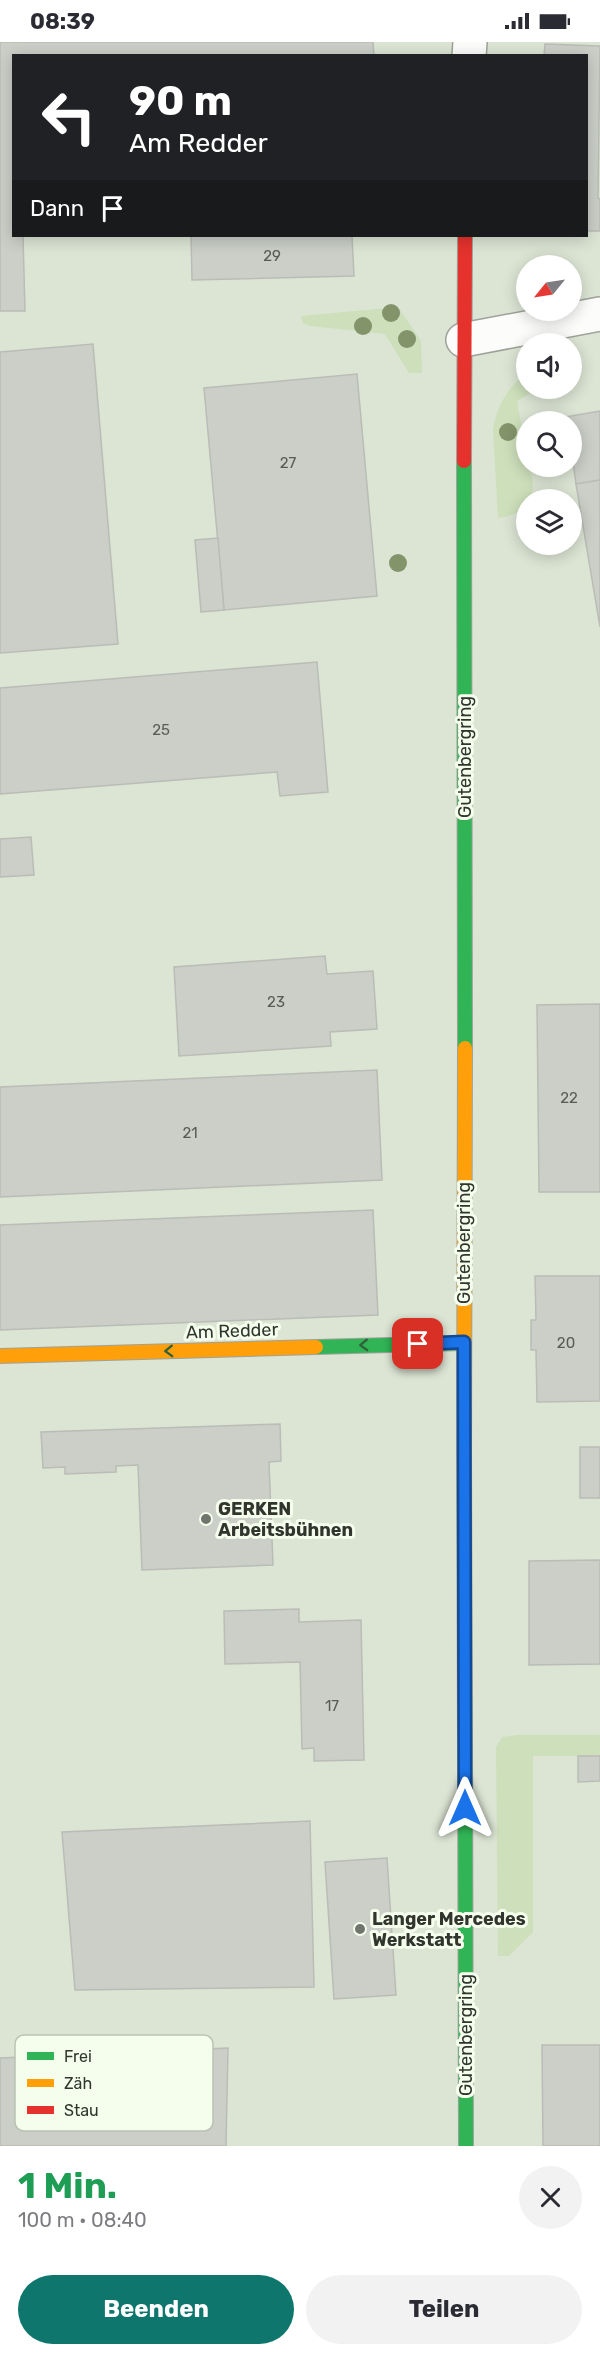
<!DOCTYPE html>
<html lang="de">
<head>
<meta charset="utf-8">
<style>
  :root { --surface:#fff; --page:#f2f2f3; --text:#2b2b33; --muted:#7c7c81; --accent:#0f766e }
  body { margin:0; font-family:Rubik,sans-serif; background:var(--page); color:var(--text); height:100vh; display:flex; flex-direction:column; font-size:22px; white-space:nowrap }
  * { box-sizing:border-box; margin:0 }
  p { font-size:20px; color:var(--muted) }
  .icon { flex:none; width:33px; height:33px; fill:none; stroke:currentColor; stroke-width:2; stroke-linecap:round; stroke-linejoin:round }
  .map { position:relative; height:2104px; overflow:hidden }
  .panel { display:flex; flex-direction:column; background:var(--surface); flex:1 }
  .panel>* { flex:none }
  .guide { position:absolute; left:12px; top:12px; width:576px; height:183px; border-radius:0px; box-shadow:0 3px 15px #0003; background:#202124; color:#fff; overflow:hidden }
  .needle { width:39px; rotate:240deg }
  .controls { position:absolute; left:516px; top:213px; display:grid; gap:12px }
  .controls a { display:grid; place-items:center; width:66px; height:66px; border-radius:50%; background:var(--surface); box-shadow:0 3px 15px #0003; font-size:30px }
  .pin { position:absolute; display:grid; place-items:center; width:51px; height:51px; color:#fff; margin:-26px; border-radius:12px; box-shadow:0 3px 9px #0006 }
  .me { position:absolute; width:66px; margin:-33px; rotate:0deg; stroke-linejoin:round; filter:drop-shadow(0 0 4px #0008) }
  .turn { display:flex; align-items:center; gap:21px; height:126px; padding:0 18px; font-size:27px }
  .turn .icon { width:78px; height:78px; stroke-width:2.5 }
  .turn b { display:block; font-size:42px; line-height:51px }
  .then { display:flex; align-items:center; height:57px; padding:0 18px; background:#0003; gap:12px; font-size:22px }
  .round { display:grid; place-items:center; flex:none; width:63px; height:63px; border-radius:32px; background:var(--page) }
  .summary { display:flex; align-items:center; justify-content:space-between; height:102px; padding:0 18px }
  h1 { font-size:36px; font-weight:700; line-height:45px; color:#1e9e55 }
  .cta { display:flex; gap:12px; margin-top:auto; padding:12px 18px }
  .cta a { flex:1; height:69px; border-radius:36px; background:var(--accent); color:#fff; font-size:24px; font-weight:700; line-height:69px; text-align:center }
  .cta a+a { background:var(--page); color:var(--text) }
  .status { display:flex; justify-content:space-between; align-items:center; height:42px; padding:0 30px; background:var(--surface); direction:ltr }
  .status svg { height:16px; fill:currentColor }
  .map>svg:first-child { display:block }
  .built { fill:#dce5d4; fill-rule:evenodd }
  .green { fill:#cddfbb }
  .building { fill:#cbcfc8; stroke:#b9bdb5; stroke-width:1.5 }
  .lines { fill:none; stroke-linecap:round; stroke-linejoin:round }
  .street-casing { stroke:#9ea29a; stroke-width:36 }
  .fast-casing { stroke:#9ea29a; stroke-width:16 }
  .slow-casing { stroke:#9ea29a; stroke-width:16 }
  .jam-casing { stroke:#9ea29a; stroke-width:16 }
  .street { stroke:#fcfcfb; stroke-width:33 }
  .fast { stroke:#30b455; stroke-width:14 }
  .slow { stroke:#ff9f0a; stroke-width:14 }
  .jam { stroke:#e5322d; stroke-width:14 }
  .tree { fill:#83946a }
  .oneway { stroke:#31613c }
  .route-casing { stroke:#114b97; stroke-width:15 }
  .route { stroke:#1a73e8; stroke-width:10 }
  .poi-dot { fill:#71756d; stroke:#f5feec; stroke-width:2 }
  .labels { text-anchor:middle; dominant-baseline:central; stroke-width:6; stroke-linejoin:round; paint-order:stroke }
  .number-label { font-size:15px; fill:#585c54 }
  .street-label { font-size:18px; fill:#31352e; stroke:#f5feec }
  .poi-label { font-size:18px; font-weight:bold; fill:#31352e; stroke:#f5feec; text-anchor:start }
  .key { fill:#f5feec; stroke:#bac2b3; stroke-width:1.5 }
  .key-label { font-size:16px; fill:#31352e }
</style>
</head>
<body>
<div class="status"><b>08:39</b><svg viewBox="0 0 49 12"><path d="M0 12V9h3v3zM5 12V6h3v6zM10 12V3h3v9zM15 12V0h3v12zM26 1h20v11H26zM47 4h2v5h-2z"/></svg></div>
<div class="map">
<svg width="600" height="2104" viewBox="0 0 600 2104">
  <rect width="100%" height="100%" fill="#e8ede3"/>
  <path class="built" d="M0 0H600V2104H0ZM14 14H586V194H14ZM526 224H572V268H526ZM526 302H572V346H526ZM526 380H572V424H526ZM526 458H572V502H526Z"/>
  <g class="green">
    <path d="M398 265 421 299 422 331H409L385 292 310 284 303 281 301 274Z"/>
    <path d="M526 332V346L539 347 517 359 526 408V424L530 425C532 436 535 446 530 457L526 458V463C518 472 510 474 498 476L493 387C497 365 507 345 526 332Z"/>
    <path d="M517 1693H600V1714H533V1890L509 1914H498L496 1705 502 1695Z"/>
  </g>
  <g class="building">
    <path d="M0 0H373L374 14H14V194H23L25 269H0Z"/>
    <path d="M545 2 600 4 598 156 600 157V189H586V14H544Z"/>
    <path d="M191 194H352L354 234 192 238Z"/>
    <path d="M93 302 118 602 0 611V310Z"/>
    <path d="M357 332 377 554 224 568 204 346Z"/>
    <path d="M600 369V438L576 442 572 413V380H566L565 375Z"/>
    <path d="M600 438V585L576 442Z"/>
    <path d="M218 496 224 568 201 570 195 498Z"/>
    <path d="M317 620 328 750 280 754 277 730 0 752V646Z"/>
    <path d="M31 795 34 833 0 835V797Z"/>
    <path d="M325 914 327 932 373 929 377 987 330 990 331 1004 179 1014 174 925Z"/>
    <path d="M600 962V1150H539L537 963Z"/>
    <path d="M377 1028 382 1138 0 1155V1045Z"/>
    <path d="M373 1168 378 1273 0 1288V1183Z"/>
    <path d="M535 1234H600V1359L537 1360 536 1308H531V1278H536Z"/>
    <path d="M280 1382 281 1419 269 1420 273 1523 142 1528 138 1423 116 1424V1430L65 1432V1425L43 1426 41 1390Z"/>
    <rect x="580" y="1405" width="20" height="51"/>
    <path d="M600 1518V1622L529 1623V1519Z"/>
    <path d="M299 1567V1580L361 1578 364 1718 314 1719V1706L302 1707 300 1620 225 1622 224 1569Z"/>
    <path d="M578 1714H600V1739L578 1740Z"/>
    <path d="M310 1779 314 1945 75 1948 62 1790Z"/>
    <path d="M387 1816 396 1953 334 1957 325 1820Z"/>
    <path d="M542 2003H600V2104H543Z"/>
    <path d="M228 2006 226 2104H0V2016Z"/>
  </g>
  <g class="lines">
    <g class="street-casing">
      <g id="street">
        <path d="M469 14 470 0"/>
        <path d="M463 298 600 272"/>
      </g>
    </g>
    <g class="fast-casing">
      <g id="fast">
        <path d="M464 419 465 1006"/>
        <path d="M316 1305 464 1301"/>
        <path d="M465 1697 466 2104"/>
      </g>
    </g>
    <g class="slow-casing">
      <g id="slow">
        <path d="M0 1314 316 1305"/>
        <path d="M464 1411 465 1006"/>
      </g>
    </g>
    <g class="jam-casing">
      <g id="jam">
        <path d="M464 419 465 194"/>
        <path d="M464 1411 465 1697"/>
      </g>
    </g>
    <use href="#street" class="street"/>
    <use href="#fast" class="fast"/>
    <use href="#slow" class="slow"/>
    <use href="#jam" class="jam"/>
  </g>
  <g class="tree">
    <circle cx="391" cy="271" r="9"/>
    <circle cx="363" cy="284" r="9"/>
    <circle cx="407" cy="297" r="9"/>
    <circle cx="508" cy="390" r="9"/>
    <circle cx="398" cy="521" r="9"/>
  </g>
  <defs><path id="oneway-chevron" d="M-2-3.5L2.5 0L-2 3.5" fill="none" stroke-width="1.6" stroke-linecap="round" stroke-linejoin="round" transform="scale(1.5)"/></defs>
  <g class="oneway">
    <use href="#oneway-chevron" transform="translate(364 1303) rotate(178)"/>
    <use href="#oneway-chevron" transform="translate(169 1309) rotate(178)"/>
  </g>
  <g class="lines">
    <g class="route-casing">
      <path id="route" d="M418 1302 464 1300 465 1766"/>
    </g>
    <use href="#route" class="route"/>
  </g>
  <g class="poi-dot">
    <circle cx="206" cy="1477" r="6"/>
    <circle cx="360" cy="1887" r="6"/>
  </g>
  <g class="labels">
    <g class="number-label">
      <text x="272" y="214">29</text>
      <text x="288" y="421">27</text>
      <text x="161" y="688">25</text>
      <text x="276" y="960">23</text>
      <text x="569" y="1056">22</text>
      <text x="190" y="1091">21</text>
      <text x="566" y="1301">20</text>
      <text x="332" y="1664">17</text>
    </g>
    <g class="street-label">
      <text transform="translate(465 715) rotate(-90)">Gutenbergring</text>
      <text transform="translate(464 1201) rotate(-90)">Gutenbergring</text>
      <text transform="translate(232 1289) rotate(-2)">Am Redder</text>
      <text transform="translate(466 1993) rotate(-90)">Gutenbergring</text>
    </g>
    <g class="poi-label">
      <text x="218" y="1467">GERKEN<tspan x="218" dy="21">Arbeitsbühnen</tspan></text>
      <text x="372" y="1877">Langer Mercedes<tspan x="372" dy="21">Werkstatt</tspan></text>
    </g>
  </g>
  <rect x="15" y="1993" width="198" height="96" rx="9" class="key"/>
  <rect x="27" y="2010" width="27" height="8" fill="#30b455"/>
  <rect x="27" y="2037" width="27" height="8" fill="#ff9f0a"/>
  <rect x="27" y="2064" width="27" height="8" fill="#e5322d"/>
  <g class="key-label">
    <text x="64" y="2020">Frei</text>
    <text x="64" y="2047">Zäh</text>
    <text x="64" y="2074">Stau</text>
  </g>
</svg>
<div class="controls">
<a><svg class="needle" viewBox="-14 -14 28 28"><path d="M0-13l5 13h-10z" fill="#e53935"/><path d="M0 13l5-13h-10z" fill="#7c7c81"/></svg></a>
<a><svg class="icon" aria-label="sound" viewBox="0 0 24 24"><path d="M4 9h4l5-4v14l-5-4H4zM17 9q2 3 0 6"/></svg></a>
<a><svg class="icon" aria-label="search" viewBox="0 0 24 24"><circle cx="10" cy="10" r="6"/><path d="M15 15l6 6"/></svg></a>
<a><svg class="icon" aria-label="layers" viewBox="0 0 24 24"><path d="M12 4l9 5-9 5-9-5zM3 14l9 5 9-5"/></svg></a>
</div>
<div class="pin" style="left:418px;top:1302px;background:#d93025"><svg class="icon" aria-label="arrive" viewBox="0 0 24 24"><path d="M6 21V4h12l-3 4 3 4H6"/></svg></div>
<svg class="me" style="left:465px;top:1766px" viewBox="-20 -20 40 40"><path d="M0-17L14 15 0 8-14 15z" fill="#1a73e8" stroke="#fff" stroke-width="4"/></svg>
<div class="guide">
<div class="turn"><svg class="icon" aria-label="left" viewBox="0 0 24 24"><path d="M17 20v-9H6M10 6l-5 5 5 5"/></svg><div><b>90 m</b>Am Redder</div></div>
<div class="then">Dann<svg class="icon" aria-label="arrive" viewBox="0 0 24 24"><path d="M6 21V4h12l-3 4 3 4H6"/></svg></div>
</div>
</div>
<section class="panel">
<div class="summary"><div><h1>1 Min.</h1><p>100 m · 08:40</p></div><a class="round"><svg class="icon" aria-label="close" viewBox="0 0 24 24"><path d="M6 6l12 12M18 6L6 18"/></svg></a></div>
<div class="cta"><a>Beenden</a><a>Teilen</a></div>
</section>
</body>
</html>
